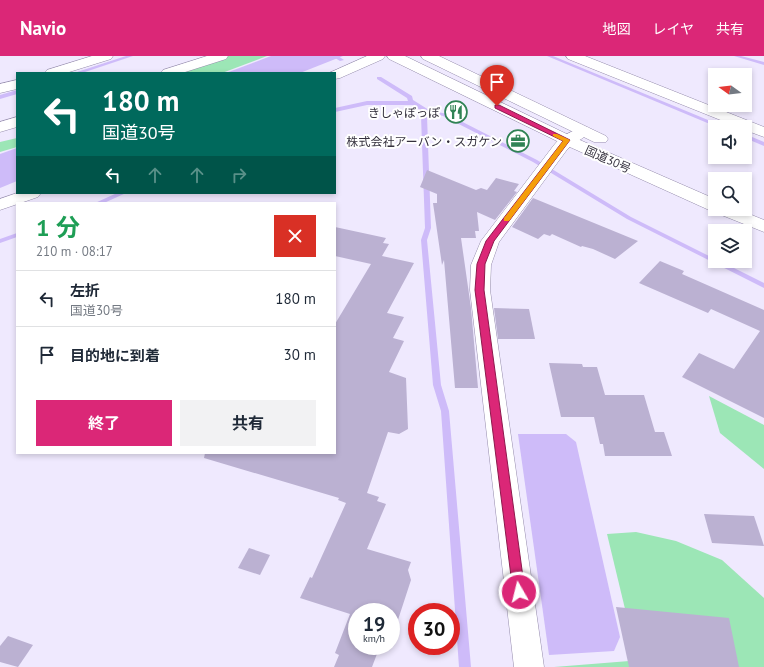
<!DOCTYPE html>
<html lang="ja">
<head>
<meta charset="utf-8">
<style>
  :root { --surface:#fff; --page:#f2f2f3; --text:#1f2937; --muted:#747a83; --line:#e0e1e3; --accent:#db2777 }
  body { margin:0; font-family:"PT Sans","Noto Sans JP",sans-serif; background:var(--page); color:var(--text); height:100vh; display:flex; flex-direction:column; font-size:15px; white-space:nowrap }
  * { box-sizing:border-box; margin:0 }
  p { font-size:13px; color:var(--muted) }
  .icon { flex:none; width:22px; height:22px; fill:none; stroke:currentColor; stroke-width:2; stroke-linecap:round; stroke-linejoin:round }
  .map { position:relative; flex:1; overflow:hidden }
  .sheet { position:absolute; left:16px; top:146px; width:320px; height:252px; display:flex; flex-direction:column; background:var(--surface); border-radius:0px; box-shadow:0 2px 6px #0003 }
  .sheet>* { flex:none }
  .banner { position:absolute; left:16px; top:16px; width:320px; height:122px; border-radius:0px; box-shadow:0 2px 6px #0003; background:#00695c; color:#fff; overflow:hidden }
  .needle { width:26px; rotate:285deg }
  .buttons { position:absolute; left:708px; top:12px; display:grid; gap:8px }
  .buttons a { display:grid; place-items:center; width:44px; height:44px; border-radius:0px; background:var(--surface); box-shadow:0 2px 6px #0003; font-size:20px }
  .speed { position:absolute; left:348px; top:547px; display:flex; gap:8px; font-size:20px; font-weight:700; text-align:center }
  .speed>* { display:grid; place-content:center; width:52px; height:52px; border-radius:50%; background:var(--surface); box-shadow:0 2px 6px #0003; line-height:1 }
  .speed small { font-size:10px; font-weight:400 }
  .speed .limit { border:6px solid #d22; background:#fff; color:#111 }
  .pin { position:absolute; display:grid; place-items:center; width:34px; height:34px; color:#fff; margin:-41px -17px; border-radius:50% 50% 50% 0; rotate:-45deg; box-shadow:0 0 4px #0007 }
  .pin .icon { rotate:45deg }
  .me { position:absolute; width:44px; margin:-22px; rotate:352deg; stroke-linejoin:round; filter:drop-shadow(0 0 3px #0008) }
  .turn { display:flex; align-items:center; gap:14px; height:84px; padding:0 20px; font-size:18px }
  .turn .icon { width:52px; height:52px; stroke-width:2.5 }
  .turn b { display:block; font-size:28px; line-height:34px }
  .lanes { display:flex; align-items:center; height:38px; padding:0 20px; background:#0003; justify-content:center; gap:20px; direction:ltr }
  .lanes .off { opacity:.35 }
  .round { display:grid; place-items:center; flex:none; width:42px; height:42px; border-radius:0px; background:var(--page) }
  .head { display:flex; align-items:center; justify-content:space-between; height:68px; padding:0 20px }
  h1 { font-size:24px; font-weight:700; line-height:30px; color:#1e9e55 }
  .button { display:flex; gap:8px; margin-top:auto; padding:8px 20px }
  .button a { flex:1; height:46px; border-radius:0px; background:var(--accent); color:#fff; font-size:16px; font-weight:700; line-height:46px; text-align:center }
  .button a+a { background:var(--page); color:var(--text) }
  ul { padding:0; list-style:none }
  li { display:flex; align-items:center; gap:12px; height:56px; padding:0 20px; border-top:1px solid var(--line) }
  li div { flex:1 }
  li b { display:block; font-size:15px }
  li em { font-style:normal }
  header { display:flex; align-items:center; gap:24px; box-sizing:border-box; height:56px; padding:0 20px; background:var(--accent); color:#fff }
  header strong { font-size:19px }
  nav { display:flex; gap:22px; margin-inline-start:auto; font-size:14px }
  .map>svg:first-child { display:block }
  .green { fill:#9ce6b6 }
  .water { fill:#cebbf9 }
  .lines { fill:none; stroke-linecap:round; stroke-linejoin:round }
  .stream { fill:#cebbf9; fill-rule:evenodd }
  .building { fill:#bbb1d2 }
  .street-casing { stroke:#958cac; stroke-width:1 }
  .secondary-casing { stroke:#958cac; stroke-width:1 }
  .highway-casing { stroke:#958cac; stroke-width:1 }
  .street { fill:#fff; fill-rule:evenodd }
  .secondary { fill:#fff; fill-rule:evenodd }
  .highway { fill:#fff; fill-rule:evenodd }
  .route { fill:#db2777; stroke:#8e194d }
  .slow { fill:#f59e0b }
  .labels { text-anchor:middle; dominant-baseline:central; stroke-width:4; stroke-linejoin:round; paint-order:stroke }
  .far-poi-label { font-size:12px; fill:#34303d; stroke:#fff; text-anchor:end }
  .far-street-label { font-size:12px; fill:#34303d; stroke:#fff }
</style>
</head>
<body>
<header>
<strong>Navio</strong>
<nav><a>地図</a><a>レイヤ</a><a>共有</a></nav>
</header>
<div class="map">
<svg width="764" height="611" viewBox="0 0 764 611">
  <rect width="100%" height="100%" fill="#efe9fe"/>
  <g class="green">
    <path d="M227 0H267L222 17H175Z"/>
    <path d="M17 82V91L0 96V86Z"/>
    <path d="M709 340 764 369V413L720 377Z"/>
    <path d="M636 476 676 485 722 504 764 542V611H689L626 557 607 478Z"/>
    <path d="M642 604 669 611H554Z"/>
  </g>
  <g class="water">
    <path d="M271 0H343L300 17H226Z"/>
    <path d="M17 92V125L0 132V98Z"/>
    <path d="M518 378H566L576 386 620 581 614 595 549 599Z"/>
  </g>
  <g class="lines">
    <g class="stream">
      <path d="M126 0H133L82 17H74Z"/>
      <path d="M332 0H338L344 4 340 5Z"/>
      <path d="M547 0H553L725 71H717Z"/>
      <path d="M734 0H741L764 6V9Z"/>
      <path d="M377 21H381L412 40 413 44 429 54 447 58 537 104 631 161 715 203V205H720L764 227V232L627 163 533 106 443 60 429 57 427 60 431 172 427 184 441 329 449 355 471 611H459L441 355 433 329 421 184 425 172 421 60 424 56 412 49H367L335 56V52L367 45H408L407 42 377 23Z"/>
      <path d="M17 34V38L0 43V39Z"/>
      <path d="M745 78 764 86V90L745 82Z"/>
      <path d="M117 137H126L104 147H95Z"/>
      <path d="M17 177V181L0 187V183Z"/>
    </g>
  </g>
  <g class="building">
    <path d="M427 114 476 134 481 132 487 134 496 122 519 128 514 135 517 136 495 164 477 156 479 175H475L476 182H461L471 252 478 332H455L444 204 442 209 433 147H437V138L420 131Z"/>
    <path d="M533 142 638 185 615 203 593 193 582 190 581 191 552 178 550 180 544 178 538 183 512 171Z"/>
    <path d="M335 171 386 182 383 187 389 188 382 200 414 207 387 257 404 261 393 282 404 285 389 316 406 322 408 373 399 378 388 376 367 437 379 441 377 445 386 448 367 493 411 506 408 514 411 524 395 573 391 572V556H357V590H380L372 611H334L339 599 335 597 350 558 300 542 310 521 312 522 346 447 338 444 339 442 204 402 205 397H335V268L371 208 335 200Z"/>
    <path d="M660 205 684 215 682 218 764 254V362L682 321 699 297 734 313 760 275 711 253 708 257 639 227Z"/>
    <path d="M494 252 529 253 535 283H498Z"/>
    <path d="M549 307 582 308 583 311H597L605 339H644L655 376H664L672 400H605L603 388H600L594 361H561Z"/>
    <path d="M704 458 754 460 764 490 712 487Z"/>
    <path d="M249 492 270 499 260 519 238 512Z"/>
    <path d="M616 551 729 562 739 611H629Z"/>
    <path d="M8 580 33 589 18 611 0 606V590Z"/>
  </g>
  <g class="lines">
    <g class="street-casing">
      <g id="street">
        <path d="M92 0H113L111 3 66 17H45L47 14Z"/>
        <path d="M207 0H228L226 3 182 17H161L163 14Z"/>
        <path d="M566 0H585L764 71V81L745 74V71H738L568 3Z"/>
        <path d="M17 24V33L0 37V28Z"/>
        <path d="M17 61V71L0 76V66Z"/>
        <path d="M583 70 589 72 591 75C586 82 573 86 566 95L499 186 491 209 490 234 544 611H514L470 234 471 209 481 185 554 89 561 81Z"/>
      </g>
    </g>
    <g class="secondary-casing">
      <g id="secondary">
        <path d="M367 0H385L383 3 340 22 335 23V17H329Z"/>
        <path d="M17 137H41L38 141 0 154V143Z"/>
      </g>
    </g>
    <g class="highway-casing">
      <g id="highway">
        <path d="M387 0H405L573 81 715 143V153H737L764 164V176L709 154 561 87 389 3Z"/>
        <path d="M421 0H439L606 80 608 83 606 86H594L423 3Z"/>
      </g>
    </g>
    <use href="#street" class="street"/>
    <use href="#secondary" class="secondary"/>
    <use href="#highway" class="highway"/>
  </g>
  <path class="route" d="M495 49H499L570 84 494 185 485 208 484 234 525 536 523 540 519 542 515 540 513 536 475 234 477 208 486 185 563 85 495 52Z"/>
  <path class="slow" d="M553 78H557L570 84 509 165H504V162L563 85 553 80Z"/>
  <defs>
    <g id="restaurant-ring" transform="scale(1.15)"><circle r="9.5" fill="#fff" stroke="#308355" stroke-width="1.5"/><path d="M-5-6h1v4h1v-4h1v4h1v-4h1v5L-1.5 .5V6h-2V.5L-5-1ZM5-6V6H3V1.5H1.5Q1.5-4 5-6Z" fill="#308355"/></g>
    <g id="office-ring" transform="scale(1.15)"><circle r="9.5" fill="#fff" stroke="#308355" stroke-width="1.5"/><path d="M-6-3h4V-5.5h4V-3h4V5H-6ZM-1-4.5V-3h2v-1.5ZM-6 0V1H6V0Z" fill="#308355"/></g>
  </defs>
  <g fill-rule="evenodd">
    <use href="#restaurant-ring" x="456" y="56"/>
    <use href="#office-ring" x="518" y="85"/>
  </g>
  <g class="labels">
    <g class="far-poi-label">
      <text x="440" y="56">きしゃぽっぽ</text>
      <text x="502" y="85">株式会社アーバン・スガケン</text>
    </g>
    <g class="far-street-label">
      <text transform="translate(608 103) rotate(24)">国道30号</text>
    </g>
  </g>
</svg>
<div class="buttons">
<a><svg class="needle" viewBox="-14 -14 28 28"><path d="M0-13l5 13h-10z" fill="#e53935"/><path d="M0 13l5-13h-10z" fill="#747a83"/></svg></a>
<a><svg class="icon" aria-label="sound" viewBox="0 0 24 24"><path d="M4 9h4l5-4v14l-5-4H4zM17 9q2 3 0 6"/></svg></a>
<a><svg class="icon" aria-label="search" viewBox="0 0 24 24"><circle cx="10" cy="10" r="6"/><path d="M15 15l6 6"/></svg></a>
<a><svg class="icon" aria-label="layers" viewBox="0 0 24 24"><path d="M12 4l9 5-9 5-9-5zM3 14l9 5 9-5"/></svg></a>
</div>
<div class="speed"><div>19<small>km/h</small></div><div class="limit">30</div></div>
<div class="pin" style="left:497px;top:50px;background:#d93025"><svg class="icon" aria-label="arrive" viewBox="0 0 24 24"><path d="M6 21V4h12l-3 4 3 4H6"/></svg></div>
<svg class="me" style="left:519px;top:536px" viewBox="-20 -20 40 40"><circle r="17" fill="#db2777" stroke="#fff" stroke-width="3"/><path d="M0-11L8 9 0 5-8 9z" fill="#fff"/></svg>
<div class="banner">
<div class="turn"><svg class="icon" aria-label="left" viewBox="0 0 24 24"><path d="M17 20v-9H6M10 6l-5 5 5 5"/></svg><div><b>180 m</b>国道30号</div></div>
<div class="lanes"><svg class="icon" aria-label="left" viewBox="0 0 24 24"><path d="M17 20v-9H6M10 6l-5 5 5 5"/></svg><svg class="icon off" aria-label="ahead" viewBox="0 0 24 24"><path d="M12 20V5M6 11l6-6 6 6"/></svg><svg class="icon off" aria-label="ahead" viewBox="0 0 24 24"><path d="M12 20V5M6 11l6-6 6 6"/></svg><svg class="icon off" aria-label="right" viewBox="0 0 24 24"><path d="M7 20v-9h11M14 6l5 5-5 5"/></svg></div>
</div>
<section class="sheet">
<div class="head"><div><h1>1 分</h1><p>210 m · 08:17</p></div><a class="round" style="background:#d93025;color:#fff"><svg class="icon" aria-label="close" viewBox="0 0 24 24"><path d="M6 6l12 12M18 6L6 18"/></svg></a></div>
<ul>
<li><svg class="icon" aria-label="left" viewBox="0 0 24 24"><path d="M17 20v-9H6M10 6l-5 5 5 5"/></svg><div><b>左折</b><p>国道30号</p></div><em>180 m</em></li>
<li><svg class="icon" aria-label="arrive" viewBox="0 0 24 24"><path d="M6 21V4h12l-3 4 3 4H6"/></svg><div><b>目的地に到着</b></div><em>30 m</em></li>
</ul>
<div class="button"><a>終了</a><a>共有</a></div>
</section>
</div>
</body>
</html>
